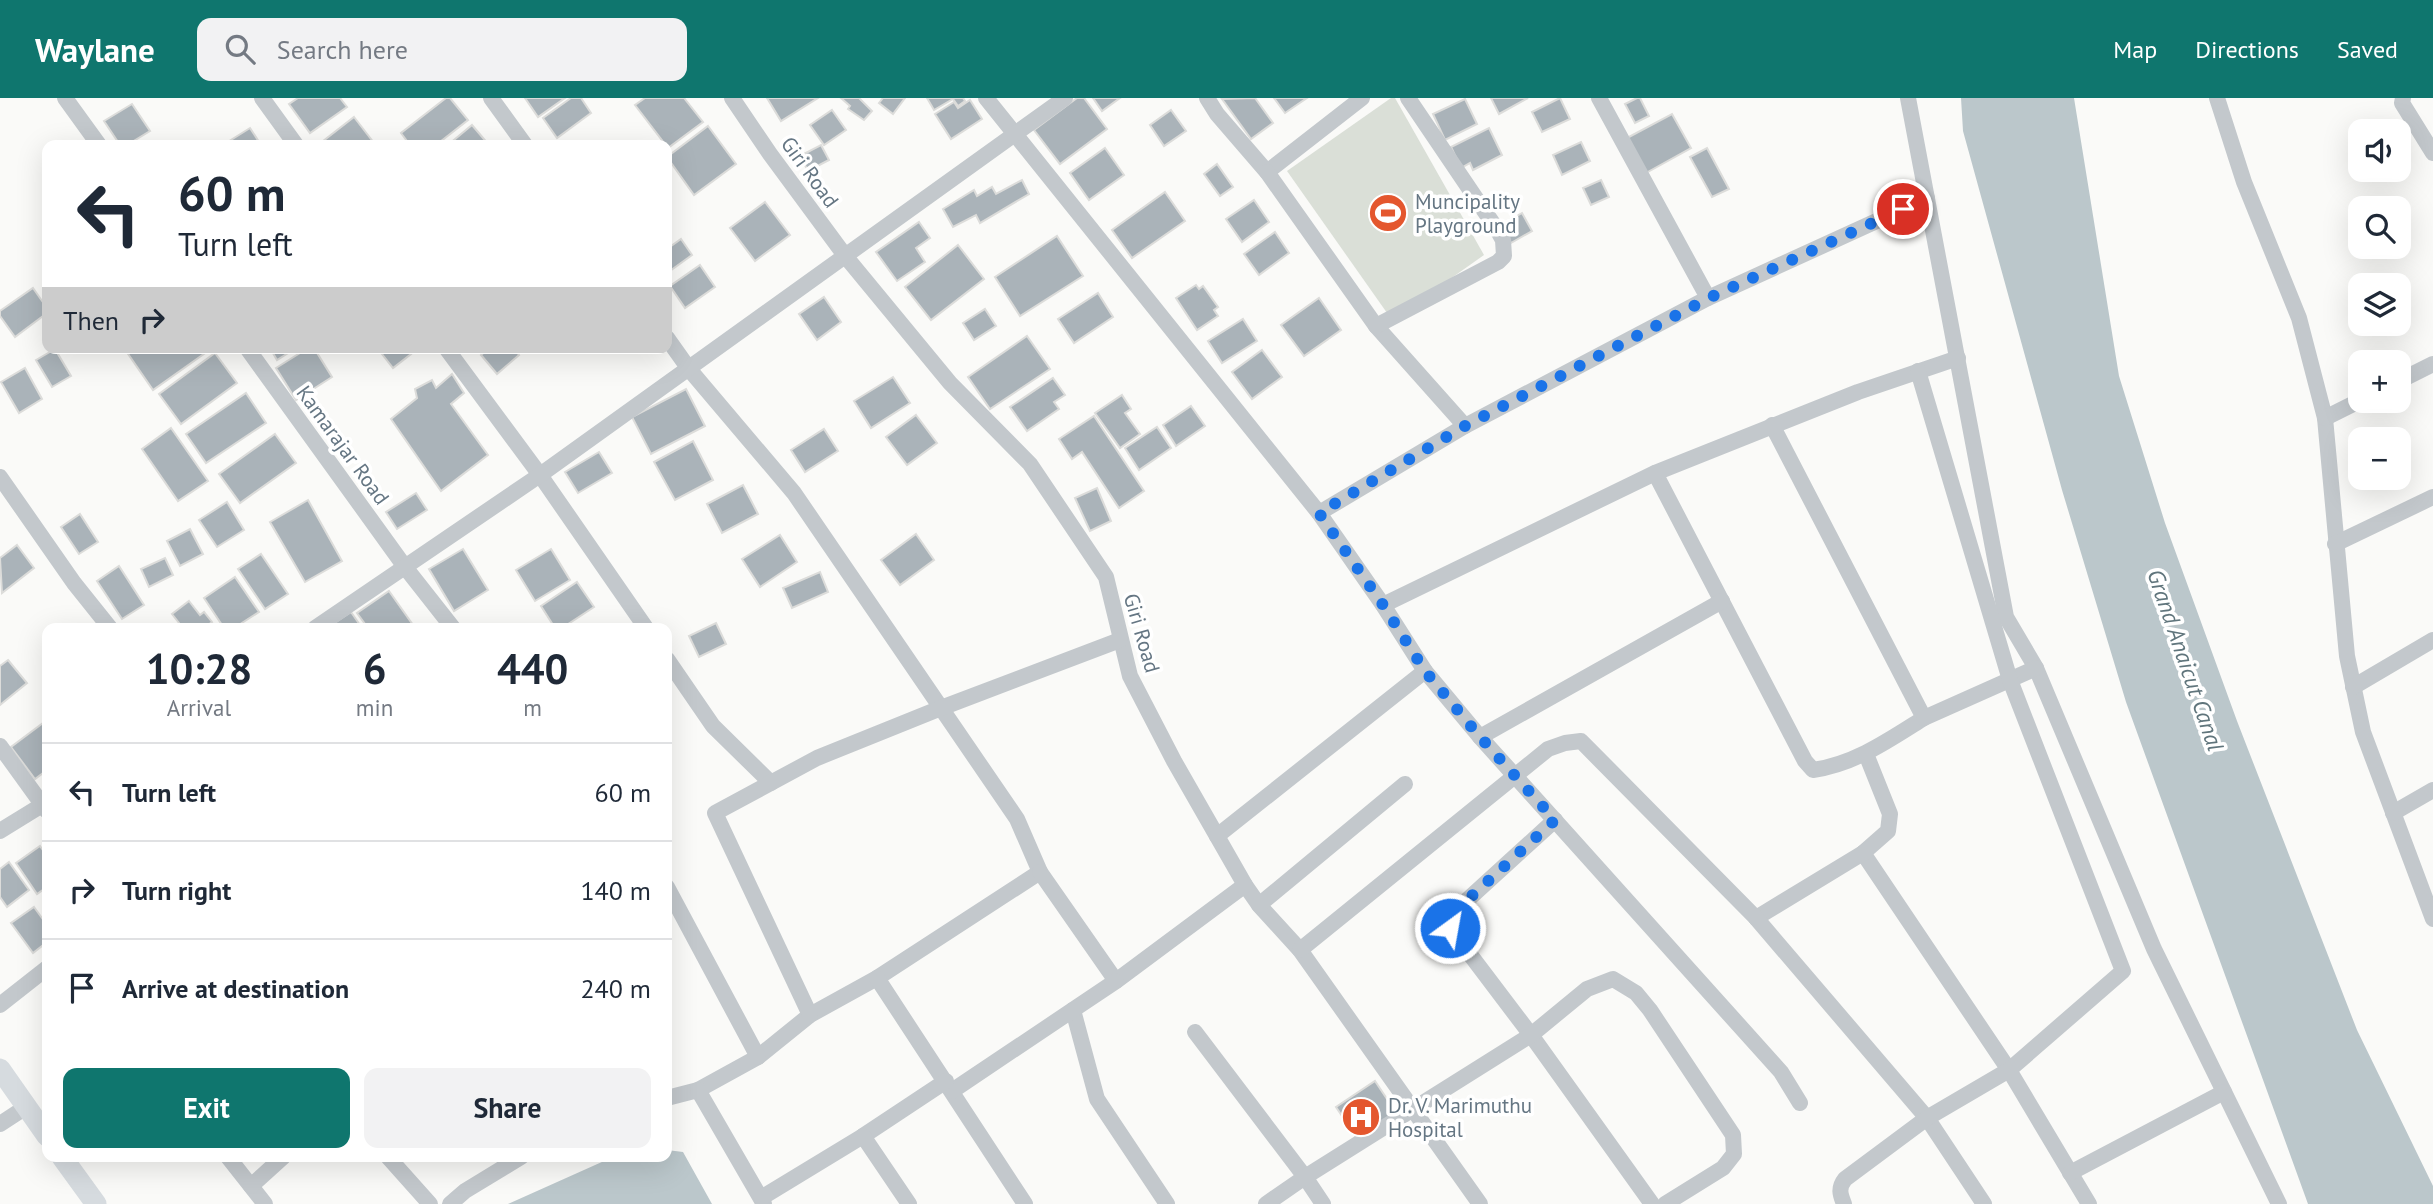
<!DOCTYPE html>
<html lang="en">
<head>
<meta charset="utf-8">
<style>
  :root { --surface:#fff; --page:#f2f2f3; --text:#1f2937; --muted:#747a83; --line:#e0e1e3; --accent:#0f766e }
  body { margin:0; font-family:"PT Sans",sans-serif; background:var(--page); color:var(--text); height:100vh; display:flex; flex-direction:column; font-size:26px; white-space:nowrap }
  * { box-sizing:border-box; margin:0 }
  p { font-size:23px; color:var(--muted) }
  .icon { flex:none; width:38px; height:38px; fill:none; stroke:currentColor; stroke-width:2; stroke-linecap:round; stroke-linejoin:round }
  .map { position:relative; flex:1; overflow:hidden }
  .side { position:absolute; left:42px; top:525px; width:630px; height:539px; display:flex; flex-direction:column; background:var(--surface); border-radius:14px; box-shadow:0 7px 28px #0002 }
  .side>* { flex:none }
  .banner { position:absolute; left:42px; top:42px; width:630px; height:214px; border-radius:14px; box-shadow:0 7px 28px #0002; background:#fff; color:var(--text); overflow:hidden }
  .fabs { position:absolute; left:2348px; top:21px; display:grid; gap:14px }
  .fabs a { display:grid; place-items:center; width:63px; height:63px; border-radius:14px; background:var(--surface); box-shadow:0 7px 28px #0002; font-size:35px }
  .pin { position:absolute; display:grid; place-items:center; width:60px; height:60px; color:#fff; margin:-30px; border:4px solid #fff; border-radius:50%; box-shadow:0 2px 7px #0007 }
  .me { position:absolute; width:77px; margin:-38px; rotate:32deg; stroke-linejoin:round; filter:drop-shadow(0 0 5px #0008) }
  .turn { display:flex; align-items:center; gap:24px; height:147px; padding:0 21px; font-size:32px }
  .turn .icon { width:91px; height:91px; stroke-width:2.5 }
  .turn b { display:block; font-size:49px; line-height:60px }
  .then { display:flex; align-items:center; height:66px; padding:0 21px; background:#0003; gap:14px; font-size:26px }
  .eta { display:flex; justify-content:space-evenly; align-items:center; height:119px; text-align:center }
  .eta b { font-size:42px; font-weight:800; line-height:49px }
  .action { display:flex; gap:14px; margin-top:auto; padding:14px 21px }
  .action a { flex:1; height:80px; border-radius:14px; background:var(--accent); color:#fff; font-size:28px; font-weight:800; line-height:80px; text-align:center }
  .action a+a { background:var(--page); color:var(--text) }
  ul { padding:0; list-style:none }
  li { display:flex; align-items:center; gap:21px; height:98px; padding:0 21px; border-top:2px solid var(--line) }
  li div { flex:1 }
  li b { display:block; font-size:26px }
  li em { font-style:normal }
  header { display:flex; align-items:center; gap:42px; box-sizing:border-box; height:98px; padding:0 35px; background:var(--accent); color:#fff }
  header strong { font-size:33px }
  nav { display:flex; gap:38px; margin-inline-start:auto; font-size:24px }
  .search { width:490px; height:63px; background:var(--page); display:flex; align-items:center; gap:18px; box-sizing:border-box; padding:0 24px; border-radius:14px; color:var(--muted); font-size:26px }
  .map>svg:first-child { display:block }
  .green { fill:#dadfd7 }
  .water { fill:#bbc7cb }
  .building { fill:#aab3b9; stroke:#dcdcda; stroke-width:2 }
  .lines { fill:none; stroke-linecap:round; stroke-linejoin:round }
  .street { stroke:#c3c8cc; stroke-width:16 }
  .secondary { stroke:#d6dbdf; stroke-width:21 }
  .route { stroke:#1a73e8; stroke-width:12; stroke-dasharray:0 21.6 }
  .labels { text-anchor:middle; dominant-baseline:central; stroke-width:7; stroke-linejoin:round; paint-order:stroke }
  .street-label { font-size:21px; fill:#657683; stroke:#fff }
  .poi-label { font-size:21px; fill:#657683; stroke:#fff; text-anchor:start }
  .water-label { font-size:23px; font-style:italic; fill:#60757c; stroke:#fff }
</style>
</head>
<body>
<header>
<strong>Waylane</strong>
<div class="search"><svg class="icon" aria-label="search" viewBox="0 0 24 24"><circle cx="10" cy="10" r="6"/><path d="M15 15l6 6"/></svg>Search here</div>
<nav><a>Map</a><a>Directions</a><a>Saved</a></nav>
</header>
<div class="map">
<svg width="2433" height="1106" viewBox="0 0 2433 1106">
  <rect width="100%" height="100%" fill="#fafaf8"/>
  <path class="green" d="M1391 0H1395L1484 157 1392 222 1287 73Z"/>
  <g class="water">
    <path d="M1961 0H2074L2119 278 2165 425 2237 623 2357 932 2433 1088V1106H2308L2126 604 2062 392 1963 33Z"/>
    <path d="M667 1052 683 1054 712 1106H508L613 1059H667Z"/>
  </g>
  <g class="building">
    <path d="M298 0H340L347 9 310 35 289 6Z"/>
    <path d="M446 0H450L468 22 436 47H410L401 35Z"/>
    <path d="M525 0H565L538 19Z"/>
    <path d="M571 0H581L591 15 557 40 543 20Z"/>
    <path d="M645 0H684L703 24 668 50 635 7Z"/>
    <path d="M767 0H818L781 23Z"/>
    <path d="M841 0H859L872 13 864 22 848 11 850 8Z"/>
    <path d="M883 0H905L893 16 879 5Z"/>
    <path d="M927 0H963L965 3 958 8 953 1 934 12Z"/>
    <path d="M1077 0H1084L1107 31 1060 66 1034 32Z"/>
    <path d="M1093 0H1120L1102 13Z"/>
    <path d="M1255 0 1273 25 1251 41 1222 1Z"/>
    <path d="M1274 0H1307L1285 15Z"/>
    <path d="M1491 0H1528L1499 16Z"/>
    <path d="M1560 0 1570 21 1542 34 1532 14Z"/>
    <path d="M1637 0H1640L1649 18 1635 25 1625 6Z"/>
    <path d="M1465 1 1477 26 1445 42 1433 16Z"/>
    <path d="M970 2 982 21 951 41 935 16 954 4 958 10Z"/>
    <path d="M132 6 150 33 127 47H120L104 23Z"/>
    <path d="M832 12 846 32 824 47 810 27Z"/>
    <path d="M1171 12 1186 33 1164 48 1150 27Z"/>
    <path d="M1672 16 1691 50 1646 75 1627 40Z"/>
    <path d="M354 19 374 45 371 47H318Z"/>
    <path d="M472 27 489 47H448Z"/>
    <path d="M708 28 736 66 694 97 667 59Z"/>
    <path d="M250 30 261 47H223Z"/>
    <path d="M1489 30 1502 57 1473 72 1470 65 1461 70 1451 49Z"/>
    <path d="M1581 44 1590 63 1562 77 1553 57Z"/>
    <path d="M821 47 829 62 808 73 800 58Z"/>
    <path d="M1105 50 1124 77 1089 102 1070 75Z"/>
    <path d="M1707 50 1729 91 1712 99 1690 59Z"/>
    <path d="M1217 66 1233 89 1220 98 1204 76Z"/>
    <path d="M1022 82 1029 96 980 125 976 117 953 129 943 111 974 92 977 98 992 89 996 96Z"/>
    <path d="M1601 82 1609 99 1591 107 1583 90Z"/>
    <path d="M1165 94 1185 123 1132 160 1112 132Z"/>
    <path d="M1254 102 1269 124 1242 144 1226 121Z"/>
    <path d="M765 104 790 137 755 163 730 130Z"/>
    <path d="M1522 115 1532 133 1511 145 1501 127Z"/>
    <path d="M919 124 930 140 916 150 925 164 897 183 876 154Z"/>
    <path d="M1275 134 1289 155 1259 177 1244 156Z"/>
    <path d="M1057 138 1083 178 1020 218 995 179Z"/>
    <path d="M681 141 692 157 667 175V151Z"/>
    <path d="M958 147 984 181 931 222 905 189Z"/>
    <path d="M700 167 715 189 685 210 670 188Z"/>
    <path d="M1196 187 1199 191 1203 188 1218 209 1214 212 1218 218 1197 232 1176 200Z"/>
    <path d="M33 190 47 210V215L15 239 0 218V213Z"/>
    <path d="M1098 195 1113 219 1074 245 1058 221Z"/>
    <path d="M824 199 841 224 817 242 799 216Z"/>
    <path d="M1319 200 1341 232 1304 258 1281 227Z"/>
    <path d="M985 211 996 228 974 242 963 225Z"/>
    <path d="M1243 221 1257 243 1222 265 1208 243Z"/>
    <path d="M1027 238 1050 271 990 311 968 279Z"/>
    <path d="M124 250H206L208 253 153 292Z"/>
    <path d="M270 250H296L277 262Z"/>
    <path d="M308 250H314L332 279 296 302 276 270Z"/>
    <path d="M390 250H406L411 256 393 270 382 256Z"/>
    <path d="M489 250H514L519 257 497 276 481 257Z"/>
    <path d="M55 251 71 278 52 289 36 262Z"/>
    <path d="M1262 252 1282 279 1252 301 1232 274Z"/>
    <path d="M215 255 237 285 181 326 159 296Z"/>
    <path d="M25 270 42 301 19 315 1 284Z"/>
    <path d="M452 276 464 295 451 306 488 357 441 393 391 321 417 300 415 291 432 282 436 290Z"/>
    <path d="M893 279 910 305 871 330 854 303Z"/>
    <path d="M1053 280 1065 297 1054 304 1059 311 1027 333 1010 309Z"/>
    <path d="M686 291 705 328 651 356 632 319Z"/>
    <path d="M246 295 266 325 206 365 186 336Z"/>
    <path d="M1122 297 1131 311 1125 315 1140 336 1120 350 1095 315Z"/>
    <path d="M1191 308 1205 328 1176 348 1163 327Z"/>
    <path d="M916 317 937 345 907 367 886 339Z"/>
    <path d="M1094 318 1144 393 1119 410 1082 354 1072 361 1059 341Z"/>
    <path d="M1157 329 1171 350 1139 372 1125 350Z"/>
    <path d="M171 330 208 383 178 403 142 351Z"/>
    <path d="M824 331 838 353 805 374 791 352Z"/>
    <path d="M275 336 296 365 240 405 219 376Z"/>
    <path d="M693 343 713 382 675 402 654 364Z"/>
    <path d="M599 354 612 375 578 395 565 374Z"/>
    <path d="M743 387 758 416 722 435 707 406Z"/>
    <path d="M1097 390 1111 423 1090 433 1075 400Z"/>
    <path d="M416 395 427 412 397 431 386 414Z"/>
    <path d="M308 402 342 463 305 484 270 424Z"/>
    <path d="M227 404 244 432 217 449 199 422Z"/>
    <path d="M80 416 98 444 79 456 61 429Z"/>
    <path d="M190 431 203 456 180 468 167 443Z"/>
    <path d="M916 436 934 462 900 487 881 462Z"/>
    <path d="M780 437 797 464 760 489 742 461Z"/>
    <path d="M17 447 34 470 2 495 0 460Z"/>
    <path d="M463 451 488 492 454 513 429 471Z"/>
    <path d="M551 451 570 482 535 503 516 472Z"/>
    <path d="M261 456 288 496 265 511 238 471Z"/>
    <path d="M165 460 173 477 149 489 141 471Z"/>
    <path d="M119 468 144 507 122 521 97 483Z"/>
    <path d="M820 474 828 494 792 510 783 490Z"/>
    <path d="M235 479 259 514 234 530H224L204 500Z"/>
    <path d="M577 484 594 509 562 530H555L541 508Z"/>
    <path d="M389 493 413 527 408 530H368L357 515Z"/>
    <path d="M189 503 200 517 204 514 212 524 207 528 208 530H183L172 516Z"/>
    <path d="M351 514 362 530H327Z"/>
    <path d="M716 525 726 546 699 559 689 538Z"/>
    <path d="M8 562 27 585 0 607V568Z"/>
    <path d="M47 622V672L35 681 11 649Z"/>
    <path d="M40 748 47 758V789L37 796 16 765Z"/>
    <path d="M9 764 29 792 7 809 0 799V771Z"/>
    <path d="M34 809 47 827V844L33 855 11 825Z"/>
    <path d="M1375 983 1397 1016 1356 1039 1336 1009Z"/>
  </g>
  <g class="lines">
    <g class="street">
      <path d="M65 0 99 47"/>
      <path d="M262 0 296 47"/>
      <path d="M491 0 525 47"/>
      <path d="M732 0 770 56 846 159 950 285 1030 366 1106 479 1130 578 1174 663 1245 787 1259 807 1300 852 1480 1106"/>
      <path d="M986 0 1319 415 1383 507 1425 573 1480 639 1781 974 1800 1005"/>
      <path d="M1207 0 1217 16 1267 74 1362 0"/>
      <path d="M1908 0 2006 519 2036 570 2154 851 2279 1106"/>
      <path d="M2217 0 2244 84 2299 220 2325 320 2347 558 2363 634 2433 821"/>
      <path d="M2403 0 2402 5 2433 55"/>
      <path d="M1267 74 1376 228 1465 328"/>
      <path d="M1708 200 1927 100"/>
      <path d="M1376 228 1498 164 1504 158 1503 142 1498 133 1408 0"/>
      <path d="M667 240 689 271 794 395 1017 721 1040 774 877 880 810 917 758 959 698 992 667 1000"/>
      <path d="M247 250 405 469 453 530"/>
      <path d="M446 250 540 377 646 530"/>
      <path d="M2399 283 2433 266"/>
      <path d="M2325 320 2361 302"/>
      <path d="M1655 375 1805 663 1813 672C1855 666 1889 642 1924 620L1772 327"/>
      <path d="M0 379 74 485 110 530"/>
      <path d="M1319 415 1465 328 1708 200 1599 0"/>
      <path d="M2335 446 2433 399"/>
      <path d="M1383 507 1655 375 1858 294 1958 260"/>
      <path d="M315 530 540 377 1065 0"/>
      <path d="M667 561 713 628 771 685"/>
      <path d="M2353 589 2433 542"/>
      <path d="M1924 620 2036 570"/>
      <path d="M1480 639 1722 503"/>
      <path d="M0 648 47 713"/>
      <path d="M2393 715 2433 692"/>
      <path d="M1555 722 1453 815 1448 823 1450 830 1531 937 1652 1106"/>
      <path d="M0 733 47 704"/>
      <path d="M1217 738 1425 573"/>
      <path d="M1863 755 2009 972 2089 1106"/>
      <path d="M1040 774 1116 883 1245 787"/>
      <path d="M667 789 758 959"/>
      <path d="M1259 807 1405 686"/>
      <path d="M1756 820 1863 755 1888 733 1890 716 1866 656"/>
      <path d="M1300 852 1548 651 1565 645 1581 643 1756 820 1927 1020 1984 1106"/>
      <path d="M877 880 1025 1106"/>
      <path d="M0 907 47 870"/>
      <path d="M1073 912 1097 1001 1167 1106"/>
      <path d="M810 917 715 715 817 660 941 610 1120 542"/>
      <path d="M1195 934 1305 1079 1323 1106"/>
      <path d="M698 992 764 1106"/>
      <path d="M952 993 1116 883"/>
      <path d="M0 1026 26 1009"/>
      <path d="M863 1038 946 983"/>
      <path d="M228 1059 265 1106"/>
      <path d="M388 1059 430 1106"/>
      <path d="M2070 1075 2224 994"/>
      <path d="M251 1088 283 1059"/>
      <path d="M761 1100 863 1038 909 1106"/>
      <path d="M450 1106 465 1093 521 1059"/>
      <path d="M1266 1106 1305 1079 1531 937 1587 891 1613 881 1636 895 1650 912 1733 1037 1734 1056 1723 1070 1665 1106"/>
      <path d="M1844 1106C1840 1096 1838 1090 1845 1081L1927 1020 2009 972 2123 873 2010 582 1918 273"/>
    </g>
    <g class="secondary">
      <path d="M0 971 47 1038"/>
      <path d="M62 1059 96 1106"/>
    </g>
  </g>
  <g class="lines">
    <path class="route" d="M1450 830 1448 822 1453 815 1555 722 1480 639 1425 573 1383 507 1319 415 1465 328 1709 200 1903 111"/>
  </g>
  <defs>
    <g id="stadium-disc" transform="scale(2.0125)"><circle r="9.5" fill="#e4572e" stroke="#fff"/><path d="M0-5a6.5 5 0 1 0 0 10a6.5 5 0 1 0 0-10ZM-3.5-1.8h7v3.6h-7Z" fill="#fff"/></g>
    <g id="hospital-disc" transform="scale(2.0125)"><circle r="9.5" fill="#e4572e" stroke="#fff"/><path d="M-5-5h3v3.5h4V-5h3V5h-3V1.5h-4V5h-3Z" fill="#fff"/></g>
  </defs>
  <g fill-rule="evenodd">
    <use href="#stadium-disc" x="1388" y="115"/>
    <use href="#hospital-disc" x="1361" y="1019"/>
  </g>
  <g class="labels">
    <g class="street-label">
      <text transform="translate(810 74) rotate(54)">Giri Road</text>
      <text transform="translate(343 347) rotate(54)">Kamarajar Road</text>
      <text transform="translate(1142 535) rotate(74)">Giri Road</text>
    </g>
    <g class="poi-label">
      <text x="1415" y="103">Muncipality<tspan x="1415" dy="24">Playground</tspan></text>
      <text x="1388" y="1007">Dr. V. Marimuthu<tspan x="1388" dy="24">Hospital</tspan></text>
    </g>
    <g class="water-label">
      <text transform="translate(2186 562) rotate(71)">Grand Anaicut Canal</text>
    </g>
  </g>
</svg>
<div class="fabs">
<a><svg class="icon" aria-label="sound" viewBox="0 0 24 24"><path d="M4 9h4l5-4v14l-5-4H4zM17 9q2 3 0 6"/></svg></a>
<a><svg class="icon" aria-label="search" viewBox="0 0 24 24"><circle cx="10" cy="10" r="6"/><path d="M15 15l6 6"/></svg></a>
<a><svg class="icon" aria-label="layers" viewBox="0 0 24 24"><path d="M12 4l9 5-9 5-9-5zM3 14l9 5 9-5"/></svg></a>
<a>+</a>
<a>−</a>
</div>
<div class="pin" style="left:1903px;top:111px;background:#d93025"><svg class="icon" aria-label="arrive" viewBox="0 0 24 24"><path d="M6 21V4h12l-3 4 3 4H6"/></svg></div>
<svg class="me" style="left:1450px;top:830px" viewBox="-20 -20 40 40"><circle r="17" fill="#1a73e8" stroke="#fff" stroke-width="3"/><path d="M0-11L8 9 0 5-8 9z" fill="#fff"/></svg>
<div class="banner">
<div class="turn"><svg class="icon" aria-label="left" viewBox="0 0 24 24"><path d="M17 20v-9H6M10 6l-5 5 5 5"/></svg><div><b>60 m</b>Turn left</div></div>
<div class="then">Then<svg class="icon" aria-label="right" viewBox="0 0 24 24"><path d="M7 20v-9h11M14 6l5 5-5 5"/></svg></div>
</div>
<section class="side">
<div class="eta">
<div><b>10:28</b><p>Arrival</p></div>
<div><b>6</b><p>min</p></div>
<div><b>440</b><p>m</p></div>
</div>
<ul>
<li><svg class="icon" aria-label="left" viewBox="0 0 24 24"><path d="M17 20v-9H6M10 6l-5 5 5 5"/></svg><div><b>Turn left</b></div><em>60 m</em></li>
<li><svg class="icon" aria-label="right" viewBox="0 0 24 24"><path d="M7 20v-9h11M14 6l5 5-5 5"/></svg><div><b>Turn right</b></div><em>140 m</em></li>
<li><svg class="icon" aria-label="arrive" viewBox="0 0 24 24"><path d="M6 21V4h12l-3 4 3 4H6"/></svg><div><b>Arrive at destination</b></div><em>240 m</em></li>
</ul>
<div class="action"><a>Exit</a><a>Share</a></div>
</section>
</div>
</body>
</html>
